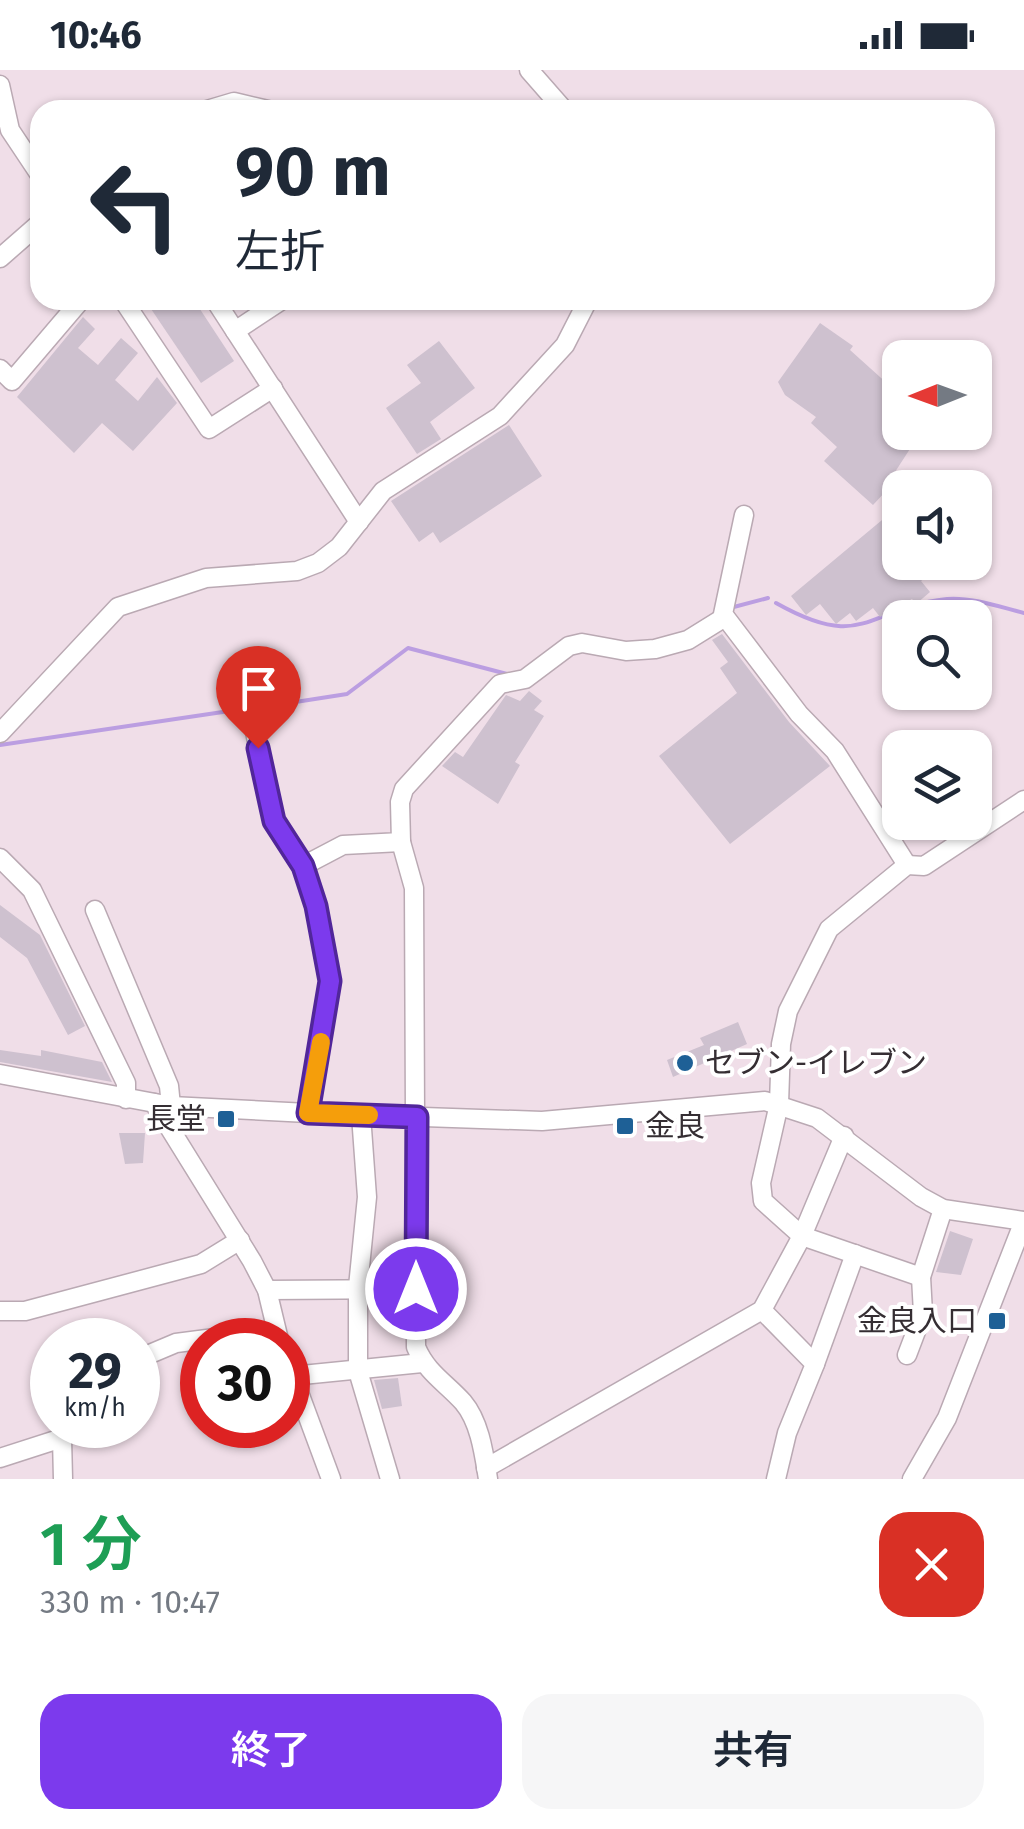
<!DOCTYPE html>
<html lang="ja">
<head>
<meta charset="utf-8">
<style>
  :root { --surface:#fff; --page:#f6f6f7; --text:#1f2937; --muted:#747a83; --accent:#7c3aed }
  body { margin:0; font-family:"Fira Sans","Noto Sans JP",sans-serif; background:var(--page); color:var(--text); height:100vh; display:flex; flex-direction:column; font-size:38px; white-space:nowrap }
  * { box-sizing:border-box; margin:0 }
  p { font-size:32px; color:var(--muted) }
  .icon { flex:none; width:55px; height:55px; fill:none; stroke:currentColor; stroke-width:2; stroke-linecap:round; stroke-linejoin:round }
  .map { position:relative; height:1409px; overflow:hidden }
  .sheet { display:flex; flex-direction:column; background:var(--surface); flex:1 }
  .sheet>* { flex:none }
  .guide { position:absolute; left:30px; top:30px; width:965px; height:210px; border-radius:30px; box-shadow:0 2px 8px #0004; background:#fff; color:var(--text); overflow:hidden }
  .needle { width:65px; rotate:269deg }
  .buttons { position:absolute; left:882px; top:270px; display:grid; gap:20px }
  .buttons a { display:grid; place-items:center; width:110px; height:110px; border-radius:20px; background:var(--surface); box-shadow:0 2px 8px #0004; font-size:50px }
  .speed { position:absolute; left:30px; top:1248px; display:flex; gap:20px; font-size:50px; font-weight:700; text-align:center }
  .speed>* { display:grid; place-content:center; width:130px; height:130px; border-radius:50%; background:var(--surface); box-shadow:0 2px 8px #0004; line-height:1 }
  .speed small { font-size:25px; font-weight:400 }
  .speed .limit { border:15px solid #d22; background:#fff; color:#111 }
  .pin { position:absolute; display:grid; place-items:center; width:85px; height:85px; color:#fff; margin:-102px -42px; border-radius:50% 50% 50% 0; rotate:-45deg; box-shadow:0 0 10px #0007 }
  .pin .icon { rotate:45deg }
  .me { position:absolute; width:110px; margin:-55px; rotate:0deg; stroke-linejoin:round; filter:drop-shadow(0 0 8px #0008) }
  .turn { display:flex; align-items:center; gap:35px; height:210px; padding:0 40px; font-size:45px }
  .turn .icon { width:130px; height:130px; stroke-width:2.5 }
  .turn b { display:block; font-size:70px; line-height:85px }
  .round { display:grid; place-items:center; flex:none; width:105px; height:105px; border-radius:30px; background:var(--page) }
  .headline { display:flex; align-items:center; justify-content:space-between; height:170px; padding:0 40px }
  h1 { font-size:60px; font-weight:600; line-height:75px; color:#1e9e55 }
  .cta { display:flex; gap:20px; margin-top:auto; padding:20px 40px }
  .cta a { flex:1; height:115px; border-radius:30px; background:var(--accent); color:#fff; font-size:40px; font-weight:600; line-height:115px; text-align:center }
  .cta a+a { background:var(--page); color:var(--text) }
  .status { display:flex; justify-content:space-between; align-items:center; height:70px; padding:0 50px; background:var(--surface); direction:ltr }
  .status svg { height:28px; fill:currentColor }
  .map>svg:first-child { display:block }
  .lines { fill:none; stroke-linecap:round; stroke-linejoin:round }
  .stream { stroke:#bb9ee1; stroke-width:4 }
  .building { fill:#cec1cf }
  .minor-casing { stroke:#baa9b3; stroke-width:21 }
  .minor { stroke:#fff; stroke-width:18 }
  .route-casing { stroke:#51269a; stroke-width:25 }
  .route { stroke:#7c3aed; stroke-width:18 }
  .slow { stroke:#f59e0b; stroke-width:18 }
  .poi-dot { fill:#1e6096; stroke:#fff; stroke-width:4 }
  .labels { text-anchor:middle; dominant-baseline:central; stroke-width:8; stroke-linejoin:round; paint-order:stroke }
  .poi-label { font-size:30px; fill:#352e33; stroke:#fff; text-anchor:start }
</style>
</head>
<body>
<div class="status"><b>10:46</b><svg viewBox="0 0 49 12"><path d="M0 12V9h3v3zM5 12V6h3v6zM10 12V3h3v9zM15 12V0h3v12zM26 1h20v11H26zM47 4h2v5h-2z"/></svg></div>
<div class="map">
<svg width="1024" height="1409" viewBox="0 0 1024 1409">
  <rect width="100%" height="100%" fill="#f0dee8"/>
  <g class="lines">
    <g class="stream">
      <path d="M776 533C865 583 865 538 947 529 972 527 1000 537 1024 543"/>
      <path d="M730 538 768 528"/>
      <path d="M257 638 347 624 408 578 507 604"/>
      <path d="M0 675 243 639"/>
    </g>
  </g>
  <g class="building">
    <path d="M145 230H194L234 291 201 313Z"/>
    <path d="M83 247 95 259 78 278 98 295 121 268 138 283 115 310 138 331 157 307 177 333 133 381 102 353 74 383 17 327Z"/>
    <path d="M820 253 853 276 850 280 900 325V362L917 368 895 402 900 406 873 435 824 391 837 377 811 353 816 347 785 325 778 312Z"/>
    <path d="M439 271 475 318 430 352 441 369 417 384 386 338 421 313 407 295Z"/>
    <path d="M509 355 542 406 440 473 433 462 419 472 391 431Z"/>
    <path d="M900 435V492H944L921 511 930 522 916 534 912 529 880 547 873 538 856 551 850 543 836 554 820 534 806 545 791 526Z"/>
    <path d="M722 564 789 652 830 696 730 774 659 686 737 623 720 598 728 592 712 570Z"/>
    <path d="M529 621 542 631 534 640 544 646 515 692 520 695 498 734 442 696 455 682 463 687 506 625 520 631Z"/>
    <path d="M0 835 40 865 85 956 68 965 27 888 0 867Z"/>
    <path d="M738 952 747 974 673 1007 667 990 704 975 700 968Z"/>
    <path d="M0 980 41 986V980L102 992 112 1012 0 992Z"/>
    <path d="M119 1063H145L143 1093 125 1094Z"/>
    <path d="M950 1161 973 1169 961 1205 936 1202Z"/>
    <path d="M398 1308 402 1336 382 1339 374 1310Z"/>
  </g>
  <g class="lines">
    <g class="minor-casing">
      <g id="minor">
        <path d="M529 0 564 40"/>
        <path d="M0 15 10 60 40 105"/>
        <path d="M207 40 234 32 268 40"/>
        <path d="M0 188 40 153"/>
        <path d="M123 230 209 359 273 318"/>
        <path d="M215 230 359 452"/>
        <path d="M235 261 282 230"/>
        <path d="M0 299 12 311 81 230"/>
        <path d="M744 445 723 544 799 644 835 681 907 795"/>
        <path d="M249 634 274 751 303 796"/>
        <path d="M0 663 118 537 206 508 297 501 318 493 339 477 383 421 500 346 565 275 588 230"/>
        <path d="M401 772 414 818 416 1277C427 1303 445 1312 463 1332 480 1352 484 1384 488 1409"/>
        <path d="M0 788 32 820 126 1013V1029"/>
        <path d="M95 840 169 1016 171 1036"/>
        <path d="M0 1004 171 1036 308 1043 542 1051 765 1031 817 1048 921 1127 943 1139 1024 1151"/>
        <path d="M154 1033 252 1191 267 1220 279 1270"/>
        <path d="M308 1043 330 911 316 836 303 796 343 775 401 772 400 732 404 719 500 614 525 609 569 576 582 573 626 581 655 579 688 570 725 547"/>
        <path d="M361 1045 367 1127 358 1217V1301L390 1409"/>
        <path d="M921 1207 802 1166 763 1131 761 1113 779 1034 781 974 788 941 829 859 907 795 924 796 1024 730"/>
        <path d="M267 1220 416 1219"/>
        <path d="M762 1240 815 1294 787 1363 776 1409"/>
        <path d="M0 1241H25L201 1194 240 1170"/>
        <path d="M907 1285 923 1243 921 1207 943 1139"/>
        <path d="M138 1289 176 1273 276 1260"/>
        <path d="M288 1293 331 1409"/>
        <path d="M815 1294 855 1184"/>
        <path d="M292 1306 422 1293"/>
        <path d="M62 1368 63 1409"/>
        <path d="M0 1388 62 1368 79 1355"/>
        <path d="M486 1398 762 1240 802 1166 844 1066"/>
        <path d="M912 1409 947 1348 1024 1151"/>
      </g>
    </g>
    <use href="#minor" class="minor"/>
  </g>
  <g class="lines">
    <g class="route-casing">
      <path id="route" d="M258 678 274 751 303 796 316 836 330 911 308 1043 417 1047 416 1219"/>
    </g>
    <use href="#route" class="route"/>
    <path class="slow" d="M321 972 308 1043 369 1045"/>
  </g>
  <g class="poi-dot">
    <circle cx="685" cy="993" r="10"/>
    <rect x="216" y="1039" width="20" height="20" rx="5"/>
    <rect x="615" y="1046" width="20" height="20" rx="5"/>
    <rect x="987" y="1241" width="20" height="20" rx="5"/>
  </g>
  <g class="labels">
    <g class="poi-label">
      <text x="705" y="993">セブン-イレブン</text>
      <text x="206" y="1049" text-anchor="end">長堂</text>
      <text x="645" y="1056">金良</text>
      <text x="977" y="1251" text-anchor="end">金良入口</text>
    </g>
  </g>
</svg>
<div class="buttons">
<a><svg class="needle" viewBox="-14 -14 28 28"><path d="M0-13l5 13h-10z" fill="#e53935"/><path d="M0 13l5-13h-10z" fill="#747a83"/></svg></a>
<a><svg class="icon" aria-label="sound" viewBox="0 0 24 24"><path d="M4 9h4l5-4v14l-5-4H4zM17 9q2 3 0 6"/></svg></a>
<a><svg class="icon" aria-label="search" viewBox="0 0 24 24"><circle cx="10" cy="10" r="6"/><path d="M15 15l6 6"/></svg></a>
<a><svg class="icon" aria-label="layers" viewBox="0 0 24 24"><path d="M12 4l9 5-9 5-9-5zM3 14l9 5 9-5"/></svg></a>
</div>
<div class="speed"><div>29<small>km/h</small></div><div class="limit">30</div></div>
<div class="pin" style="left:258px;top:678px;background:#d93025"><svg class="icon" aria-label="arrive" viewBox="0 0 24 24"><path d="M6 21V4h12l-3 4 3 4H6"/></svg></div>
<svg class="me" style="left:416px;top:1219px" viewBox="-20 -20 40 40"><circle r="17" fill="#7c3aed" stroke="#fff" stroke-width="3"/><path d="M0-11L8 9 0 5-8 9z" fill="#fff"/></svg>
<div class="guide">
<div class="turn"><svg class="icon" aria-label="left" viewBox="0 0 24 24"><path d="M17 20v-9H6M10 6l-5 5 5 5"/></svg><div><b>90 m</b>左折</div></div>
</div>
</div>
<section class="sheet">
<div class="headline"><div><h1>1 分</h1><p>330 m · 10:47</p></div><a class="round" style="background:#d93025;color:#fff"><svg class="icon" aria-label="close" viewBox="0 0 24 24"><path d="M6 6l12 12M18 6L6 18"/></svg></a></div>
<div class="cta"><a>終了</a><a>共有</a></div>
</section>
</body>
</html>
